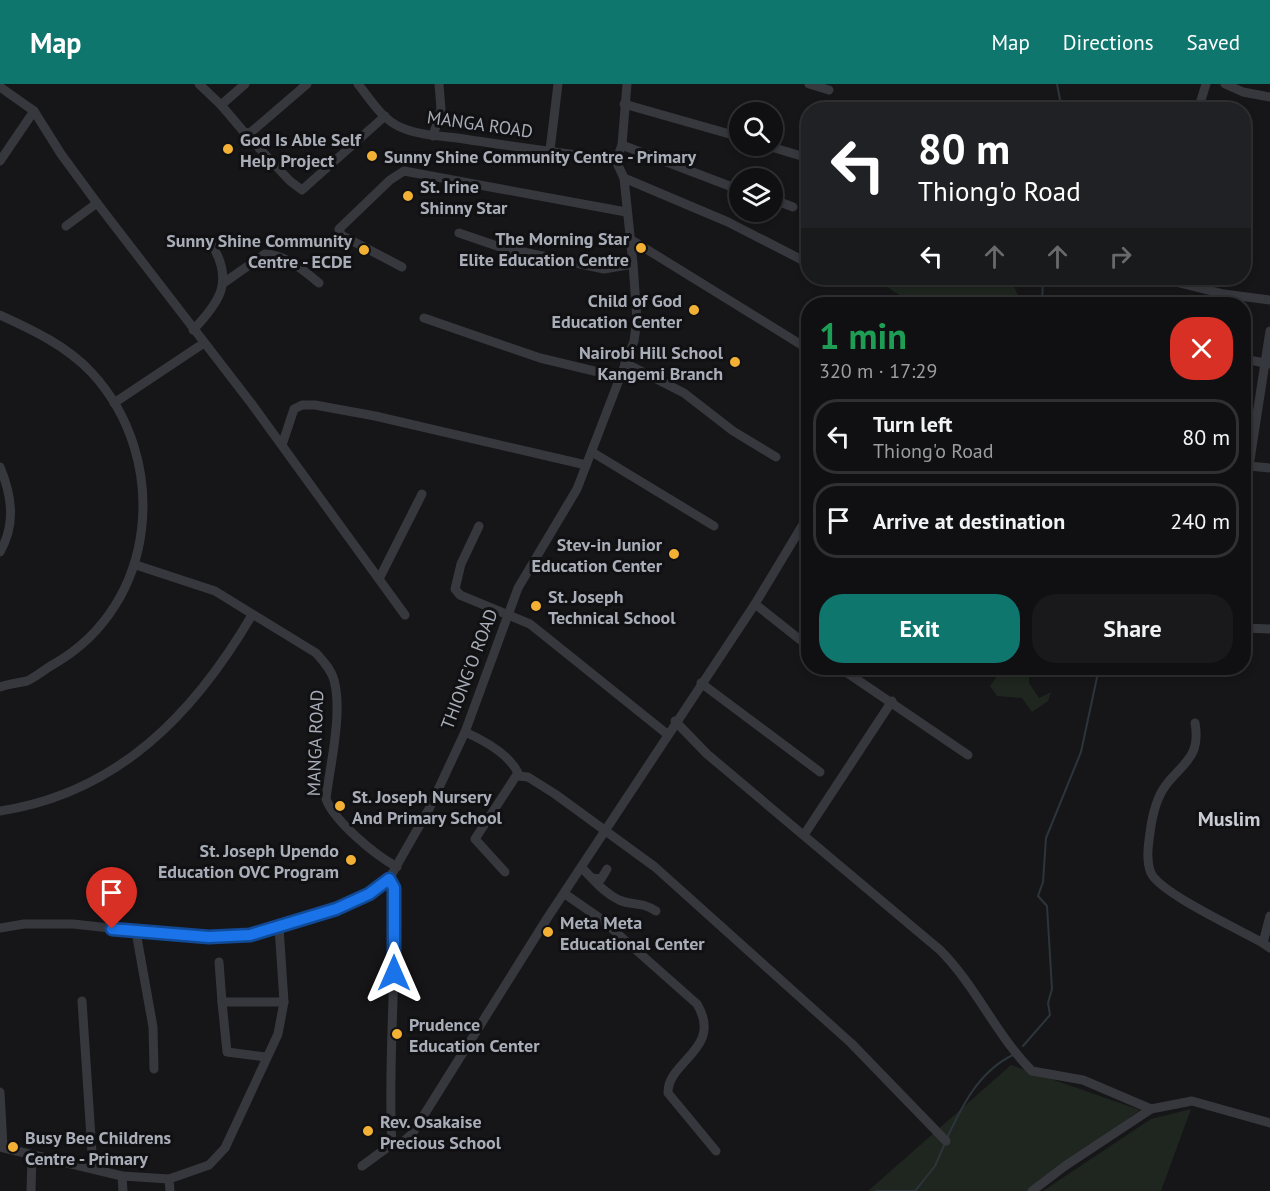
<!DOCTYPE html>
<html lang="en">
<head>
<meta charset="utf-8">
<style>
  :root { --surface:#101012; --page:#19191b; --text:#f1f3f6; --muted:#9c9d9f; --line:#303032; --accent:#0f766e }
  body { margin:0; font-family:"PT Sans",sans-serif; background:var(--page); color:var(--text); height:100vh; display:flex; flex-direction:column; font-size:22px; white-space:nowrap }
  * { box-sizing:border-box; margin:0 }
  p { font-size:20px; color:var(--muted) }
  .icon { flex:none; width:33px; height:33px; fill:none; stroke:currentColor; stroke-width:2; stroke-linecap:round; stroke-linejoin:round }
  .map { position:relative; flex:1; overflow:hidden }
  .side { position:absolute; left:801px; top:213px; width:450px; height:378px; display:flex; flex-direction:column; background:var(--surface); border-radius:24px; box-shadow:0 3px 9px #0003,0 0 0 2px var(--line) }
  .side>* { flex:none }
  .hud { position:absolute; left:801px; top:18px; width:450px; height:183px; border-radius:24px; box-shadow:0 3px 9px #0003,0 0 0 2px var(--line); background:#202124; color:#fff; overflow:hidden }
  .tools { position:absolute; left:729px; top:18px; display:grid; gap:12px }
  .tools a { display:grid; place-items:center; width:54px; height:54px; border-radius:50%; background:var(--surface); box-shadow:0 3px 9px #0003,0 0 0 2px var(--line); font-size:30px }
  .pin { position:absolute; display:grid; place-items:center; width:51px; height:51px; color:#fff; margin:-62px -26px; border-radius:50% 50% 50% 0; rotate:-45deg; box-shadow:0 0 6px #0007 }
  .pin .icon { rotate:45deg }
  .me { position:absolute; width:66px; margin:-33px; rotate:0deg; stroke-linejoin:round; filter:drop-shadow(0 0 4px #0008) }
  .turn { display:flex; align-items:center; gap:21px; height:126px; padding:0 18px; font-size:27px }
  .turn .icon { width:78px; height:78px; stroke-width:2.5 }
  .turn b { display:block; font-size:42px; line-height:51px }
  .lanes { display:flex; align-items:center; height:57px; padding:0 18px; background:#0003; justify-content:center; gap:30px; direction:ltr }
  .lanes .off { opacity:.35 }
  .round { display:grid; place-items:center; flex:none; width:63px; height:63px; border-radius:24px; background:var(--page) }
  .head { display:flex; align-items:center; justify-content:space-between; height:102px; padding:0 18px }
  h1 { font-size:36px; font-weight:700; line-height:45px; color:#1e9e55 }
  .action { display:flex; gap:12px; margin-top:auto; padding:12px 18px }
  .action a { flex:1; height:69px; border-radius:24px; background:var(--accent); color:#fff; font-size:24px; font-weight:700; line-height:69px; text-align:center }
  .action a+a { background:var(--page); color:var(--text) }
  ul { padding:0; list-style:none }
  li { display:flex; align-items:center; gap:18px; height:75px; margin:0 12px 9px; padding:0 6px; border:3px solid var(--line); border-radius:24px }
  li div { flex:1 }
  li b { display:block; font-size:22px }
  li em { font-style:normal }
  header { display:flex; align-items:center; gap:36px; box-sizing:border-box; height:84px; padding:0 30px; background:var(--accent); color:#fff }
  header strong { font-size:28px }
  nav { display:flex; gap:33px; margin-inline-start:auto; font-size:21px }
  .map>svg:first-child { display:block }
  .green { fill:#1e261f }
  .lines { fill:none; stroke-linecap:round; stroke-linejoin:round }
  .stream { stroke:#2c353c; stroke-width:2 }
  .street { stroke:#37383d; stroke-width:9 }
  .route-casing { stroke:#114b97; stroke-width:15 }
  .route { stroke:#1a73e8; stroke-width:10 }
  .poi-dot { fill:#f2b134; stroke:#111113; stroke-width:2 }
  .labels { text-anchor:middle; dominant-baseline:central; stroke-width:6; stroke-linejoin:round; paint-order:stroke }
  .street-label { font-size:18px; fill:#a8adb8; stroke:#111113 }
  .poi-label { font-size:18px; font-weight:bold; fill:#a8adb8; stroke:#111113; text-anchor:start }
  .neighbourhood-label { font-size:20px; font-weight:bold; fill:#c9ccd4; stroke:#111113 }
</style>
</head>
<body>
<header>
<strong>Map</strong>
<nav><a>Map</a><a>Directions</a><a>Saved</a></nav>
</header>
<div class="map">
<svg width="1270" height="1107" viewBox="0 0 1270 1107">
  <rect width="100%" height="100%" fill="#161618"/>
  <g class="green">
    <path d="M881 194H1011L1020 217 1018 220C981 220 901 231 881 194Z"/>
    <path d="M1003 584H1021L1029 588V599L1039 614 1051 608 1048 617 1032 628 1022 614 997 612 990 602Z"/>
    <path d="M1011 981 1140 1026 1029 1107H868Z"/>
    <path d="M1191 1025 1161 1107H1043L1151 1035Z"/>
  </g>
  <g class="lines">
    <g class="stream">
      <path d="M1057 0 1062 26"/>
      <path d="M1042 220 1043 194"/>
      <path d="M1023 962 1050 931 1048 919 1052 905 1047 822 1038 812 1043 798 1046 754 1081 668 1099 584"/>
      <path d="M947 1054C962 1022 979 987 1013 971"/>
      <path d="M876 1107H915L935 1082 945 1059"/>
    </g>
    <g class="street">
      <path d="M199 0 221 21 245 0"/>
      <path d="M358 0C370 15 382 35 400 43 420 52 443 52 464 55 515 63 565 69 616 77"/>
      <path d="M809 0 829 6"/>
      <path d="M1225 0 1243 8 1270 13"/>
      <path d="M0 3 34 27 61 70 97 119 251 319 405 531"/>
      <path d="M624 20 740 53"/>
      <path d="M221 21 244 48 250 49 307 0"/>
      <path d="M1198 26 1206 0"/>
      <path d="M244 48 290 97 302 106 385 32"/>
      <path d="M433 52 441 25 439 0"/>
      <path d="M622 61 740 106"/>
      <path d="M768 62 808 74"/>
      <path d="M550 66 558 0"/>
      <path d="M0 77 34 27"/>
      <path d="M624 94 728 138 808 179"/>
      <path d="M772 115 793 123"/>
      <path d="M66 142 97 119"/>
      <path d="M459 149 500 163 604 185 633 180"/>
      <path d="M630 155 808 265"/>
      <path d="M402 183 341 151 339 145 390 96 404 87 626 128"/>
      <path d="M1159 194 1224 210 1270 216"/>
      <path d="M225 198 265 170C286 171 303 186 319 199"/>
      <path d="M0 231C33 246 67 262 92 289 171 375 158 521 54 580 45 585 36 593 27 597 18 599 9 600 0 603"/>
      <path d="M424 234 540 274 619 293"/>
      <path d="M193 246C220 218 234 197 212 161"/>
      <path d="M1244 275 1270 280"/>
      <path d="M625 279 684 309 733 347 776 373"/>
      <path d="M114 319 204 259"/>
      <path d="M282 361 294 325 302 321H315L375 332 586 381"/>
      <path d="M592 368 714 442"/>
      <path d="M1249 382 1270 384"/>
      <path d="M0 383C12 412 16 440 0 468"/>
      <path d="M1244 414 1270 247"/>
      <path d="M479 442 461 480 455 505 460 511 530 540 667 650"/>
      <path d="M136 481 215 507 316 569C323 577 331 585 334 596 343 629 330 681 326 715 335 738 375 771 397 783"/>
      <path d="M379 495 422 410"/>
      <path d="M755 520 808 562"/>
      <path d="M1244 544 1270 545"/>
      <path d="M840 584 968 671"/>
      <path d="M856 593 863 584"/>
      <path d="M701 599 820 688"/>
      <path d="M675 637 707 670 940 866C976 902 996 951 1032 987L1083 996 1151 1025 1192 1017 1270 1039"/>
      <path d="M1195 639C1201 673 1183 679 1166 701 1156 714 1152 733 1150 749 1148 762 1146 777 1151 789 1160 809 1240 846 1263 859"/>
      <path d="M465 648C483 656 509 670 518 689L475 755 505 788"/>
      <path d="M518 692 528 693 555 710 655 783 851 959 946 1057"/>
      <path d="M0 727C118 709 194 630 252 531"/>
      <path d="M804 751 892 617"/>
      <path d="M582 784C594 796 604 809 619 816 633 822 641 817 656 827"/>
      <path d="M592 794 601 795 607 785"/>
      <path d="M565 810 601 835 697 920C724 965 667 977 668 1009L716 1067"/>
      <path d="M1270 832 1263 859 1270 864"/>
      <path d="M0 844 24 840H73L174 851 224 854 250 851 336 825 369 810 389 795 429 725 465 648 518 504 577 405 634 257 637 236 633 180 624 94 616 77 622 61 627 0"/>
      <path d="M136 848 153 943 154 985"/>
      <path d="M219 878 222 918"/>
      <path d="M82 917 93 1084"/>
      <path d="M266 973 227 968 222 918H284"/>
      <path d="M0 1008 3 1063"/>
      <path d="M392 1060 404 1057 412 1050 548 833 755 520 808 432"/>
      <path d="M0 1063 122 1092 169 1095"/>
      <path d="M362 1082 392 1060C388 994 394 929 394 863 394 841 399 814 389 795"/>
      <path d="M122 1092 123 1107"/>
      <path d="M31 1107 32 1071"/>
      <path d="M170 1107 169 1095 209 1081 225 1064 278 950 284 918 279 843"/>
      <path d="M1032 1107 1065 1082 1151 1025"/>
    </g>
  </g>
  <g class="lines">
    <g class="route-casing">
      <path id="route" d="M112 845 209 853 250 851 336 825 369 810 389 795 394 804V889"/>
    </g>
    <use href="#route" class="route"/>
  </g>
  <g class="poi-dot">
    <circle cx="228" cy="65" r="6"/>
    <circle cx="372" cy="72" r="6"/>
    <circle cx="408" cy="112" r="6"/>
    <circle cx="641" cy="164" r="6"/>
    <circle cx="364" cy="166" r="6"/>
    <circle cx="694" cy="226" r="6"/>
    <circle cx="735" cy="278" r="6"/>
    <circle cx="674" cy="470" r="6"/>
    <circle cx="536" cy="522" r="6"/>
    <circle cx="340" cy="722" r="6"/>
    <circle cx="351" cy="776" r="6"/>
    <circle cx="548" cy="848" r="6"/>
    <circle cx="397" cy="950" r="6"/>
    <circle cx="368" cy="1047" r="6"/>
    <circle cx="13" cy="1063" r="6"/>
  </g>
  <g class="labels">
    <g class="street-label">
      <text transform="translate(480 40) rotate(8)">MANGA ROAD</text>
      <text transform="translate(469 585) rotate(-69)">THIONG'O ROAD</text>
      <text transform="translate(315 659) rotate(-88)">MANGA ROAD</text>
    </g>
    <g class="poi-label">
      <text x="240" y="55">God Is Able Self<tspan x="240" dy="21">Help Project</tspan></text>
      <text x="384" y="72">Sunny Shine Community Centre - Primary</text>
      <text x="420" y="102">St. Irine<tspan x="420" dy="21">Shinny Star</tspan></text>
      <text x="629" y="154" text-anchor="end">The Morning Star<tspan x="629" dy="21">Elite Education Centre</tspan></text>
      <text x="352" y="156" text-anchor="end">Sunny Shine Community<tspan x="352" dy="21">Centre - ECDE</tspan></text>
      <text x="682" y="216" text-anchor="end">Child of God<tspan x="682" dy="21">Education Center</tspan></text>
      <text x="723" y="268" text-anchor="end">Nairobi Hill School<tspan x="723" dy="21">Kangemi Branch</tspan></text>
      <text x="662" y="460" text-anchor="end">Stev-in Junior<tspan x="662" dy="21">Education Center</tspan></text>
      <text x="548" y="512">St. Joseph<tspan x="548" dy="21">Technical School</tspan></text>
      <text x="352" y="712">St. Joseph Nursery<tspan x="352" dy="21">And Primary School</tspan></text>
      <text x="339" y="766" text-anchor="end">St. Joseph Upendo<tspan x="339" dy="21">Education OVC Program</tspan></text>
      <text x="560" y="838">Meta Meta<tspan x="560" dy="21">Educational Center</tspan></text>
      <text x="409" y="940">Prudence<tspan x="409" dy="21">Education Center</tspan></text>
      <text x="380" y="1037">Rev. Osakaise<tspan x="380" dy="21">Precious School</tspan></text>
      <text x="25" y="1053">Busy Bee Childrens<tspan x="25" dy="21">Centre - Primary</tspan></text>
    </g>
    <g class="neighbourhood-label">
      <text x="1229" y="735">Muslim</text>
    </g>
  </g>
</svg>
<div class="tools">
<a><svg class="icon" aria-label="search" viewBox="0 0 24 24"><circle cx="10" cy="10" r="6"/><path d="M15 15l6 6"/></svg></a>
<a><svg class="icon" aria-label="layers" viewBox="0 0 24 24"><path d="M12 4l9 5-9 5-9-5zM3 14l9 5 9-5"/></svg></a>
</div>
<div class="pin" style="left:112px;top:845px;background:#d93025"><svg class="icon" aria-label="arrive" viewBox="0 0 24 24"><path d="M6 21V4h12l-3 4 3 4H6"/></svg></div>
<svg class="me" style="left:394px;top:889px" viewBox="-20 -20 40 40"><path d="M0-17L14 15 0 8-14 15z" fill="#1a73e8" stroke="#fff" stroke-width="4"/></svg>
<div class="hud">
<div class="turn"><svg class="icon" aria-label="left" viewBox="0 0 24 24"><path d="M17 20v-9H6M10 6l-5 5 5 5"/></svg><div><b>80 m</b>Thiong'o Road</div></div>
<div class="lanes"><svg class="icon" aria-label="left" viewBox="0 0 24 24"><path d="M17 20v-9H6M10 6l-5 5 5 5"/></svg><svg class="icon off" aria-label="ahead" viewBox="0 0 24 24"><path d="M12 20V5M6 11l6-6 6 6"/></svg><svg class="icon off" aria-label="ahead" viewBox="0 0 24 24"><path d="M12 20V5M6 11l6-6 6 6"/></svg><svg class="icon off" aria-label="right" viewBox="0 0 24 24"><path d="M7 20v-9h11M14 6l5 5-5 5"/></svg></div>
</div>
<section class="side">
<div class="head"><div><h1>1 min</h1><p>320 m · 17:29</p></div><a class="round" style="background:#d93025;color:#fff"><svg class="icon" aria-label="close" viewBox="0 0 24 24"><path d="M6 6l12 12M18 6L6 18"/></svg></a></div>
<ul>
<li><svg class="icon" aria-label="left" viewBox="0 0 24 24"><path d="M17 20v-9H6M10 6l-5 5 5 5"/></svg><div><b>Turn left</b><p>Thiong'o Road</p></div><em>80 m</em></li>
<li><svg class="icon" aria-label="arrive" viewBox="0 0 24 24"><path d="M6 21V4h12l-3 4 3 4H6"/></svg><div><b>Arrive at destination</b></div><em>240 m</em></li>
</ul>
<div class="action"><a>Exit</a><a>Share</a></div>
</section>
</div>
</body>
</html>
